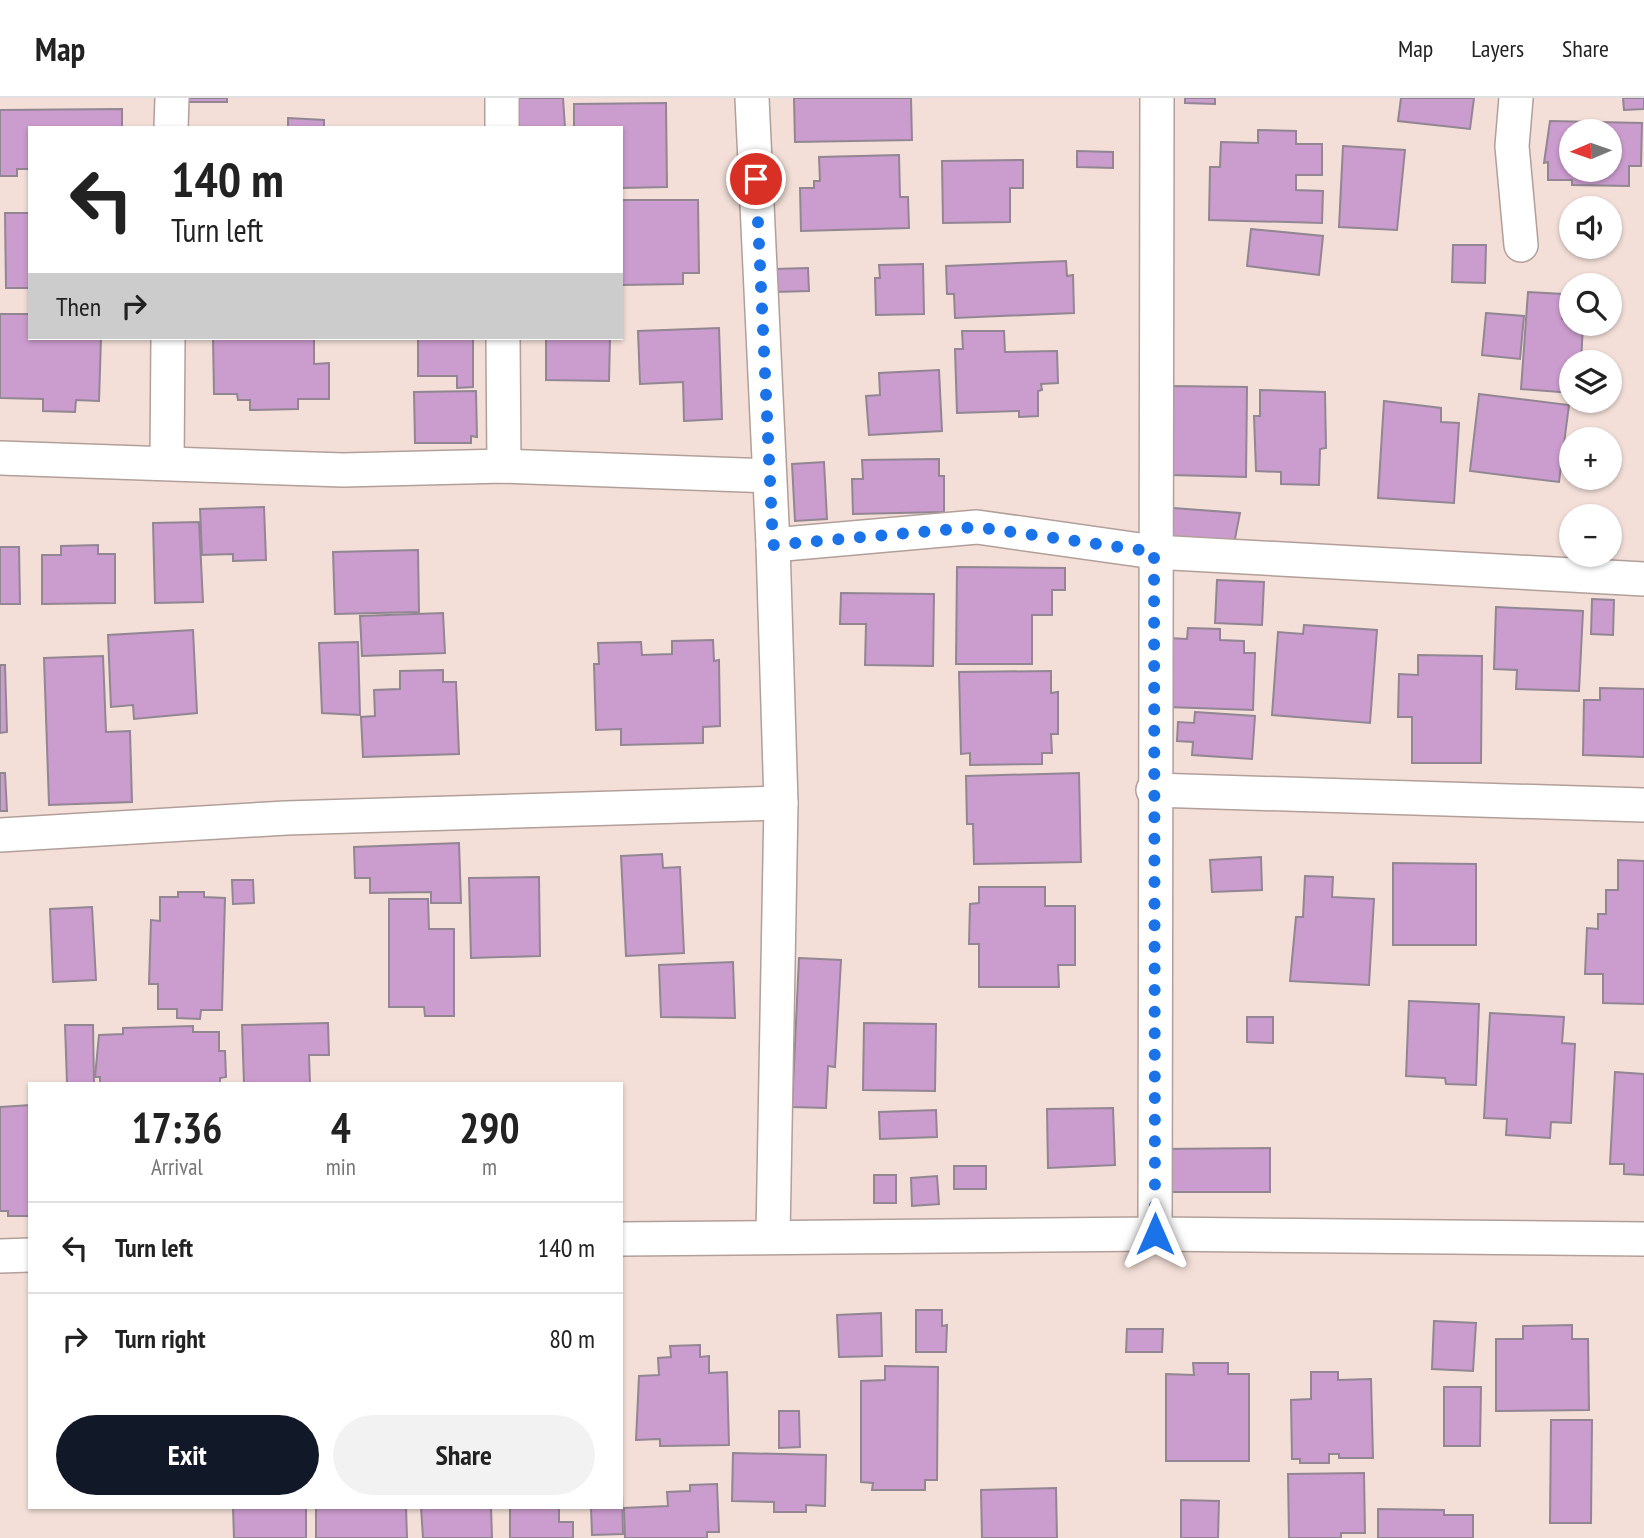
<!DOCTYPE html>
<html lang="en">
<head>
<meta charset="utf-8">
<style>
  :root { --surface:#fff; --page:#f2f2f2; --text:#222; --muted:#767676; --line:#e0e0e0; --accent:#111827 }
  body { margin:0; font-family:"PT Sans Narrow",sans-serif; background:var(--page); color:var(--text); height:100vh; display:flex; flex-direction:column; font-size:26px; white-space:nowrap }
  * { box-sizing:border-box; margin:0 }
  p { font-size:23px; color:var(--muted) }
  .icon { flex:none; width:38px; height:38px; fill:none; stroke:currentColor; stroke-width:2; stroke-linecap:round; stroke-linejoin:round }
  .map { position:relative; flex:1; overflow:hidden }
  .side { position:absolute; left:28px; top:984px; width:595px; height:427px; display:flex; flex-direction:column; background:var(--surface); border-radius:0px; box-shadow:0 2px 5px #0004 }
  .side>* { flex:none }
  .banner { position:absolute; left:28px; top:28px; width:595px; height:214px; border-radius:0px; box-shadow:0 2px 5px #0004; background:#fff; color:var(--text); overflow:hidden }
  .needle { width:46px; rotate:268deg }
  .buttons { position:absolute; left:1559px; top:21px; display:grid; gap:14px }
  .buttons a { display:grid; place-items:center; width:63px; height:63px; border-radius:50%; background:var(--surface); box-shadow:0 2px 5px #0004; font-size:35px }
  .pin { position:absolute; display:grid; place-items:center; width:60px; height:60px; color:#fff; margin:-30px; border:4px solid #fff; border-radius:50%; box-shadow:0 2px 7px #0007 }
  .me { position:absolute; width:77px; margin:-38px; rotate:0deg; stroke-linejoin:round; filter:drop-shadow(0 0 5px #0008) }
  .turn { display:flex; align-items:center; gap:24px; height:147px; padding:0 28px; font-size:32px }
  .turn .icon { width:91px; height:91px; stroke-width:2.5 }
  .turn b { display:block; font-size:49px; line-height:60px }
  .then { display:flex; align-items:center; height:66px; padding:0 28px; background:#0003; gap:14px; font-size:26px }
  .eta { display:flex; justify-content:space-evenly; align-items:center; height:119px; text-align:center }
  .eta b { font-size:42px; font-weight:800; line-height:49px }
  .cta { display:flex; gap:14px; margin-top:auto; padding:14px 28px }
  .cta a { flex:1; height:80px; border-radius:42px; background:var(--accent); color:#fff; font-size:28px; font-weight:800; line-height:80px; text-align:center }
  .cta a+a { background:var(--page); color:var(--text) }
  ul { padding:0; list-style:none }
  li { display:flex; align-items:center; gap:21px; height:91px; padding:0 28px; border-top:2px solid var(--line) }
  li div { flex:1 }
  li b { display:block; font-size:26px }
  li em { font-style:normal }
  header { display:flex; align-items:center; gap:42px; box-sizing:border-box; height:98px; padding:0 35px; background:var(--surface); border-bottom:2px solid var(--line) }
  header strong { font-size:33px }
  nav { display:flex; gap:38px; margin-inline-start:auto; font-size:24px }
  .map>svg:first-child { display:block }
  .building { fill:#cb9cce; stroke:#928693; stroke-width:2; fill-rule:evenodd }
  .lines { fill:none; stroke-linecap:round; stroke-linejoin:round }
  .minor-casing { stroke:#b29f99; stroke-width:36 }
  .minor { stroke:#fff; stroke-width:33 }
  .route { stroke:#1a73e8; stroke-width:12; stroke-dasharray:0 21.6 }
</style>
</head>
<body>
<header>
<strong>Map</strong>
<nav><a>Map</a><a>Layers</a><a>Share</a></nav>
</header>
<div class="map">
<svg width="1644" height="1440" viewBox="0 0 1644 1440">
  <rect width="100%" height="100%" fill="#f3dfd8"/>
  <g class="building">
    <rect x="188" y="0" width="39" height="4"/>
    <path d="M512 0H563L565 30H514Z"/>
    <path d="M794 0H911L912 42 795 44Z"/>
    <path d="M1185 0H1215V6L1185 5Z"/>
    <path d="M1401 0H1474L1470 31 1398 23Z"/>
    <path d="M1623 0H1644V11L1624 12Z"/>
    <path d="M666 5 667 89 621 90V30H574V6Z"/>
    <path d="M122 11V30H30V71H17V78H0V12Z"/>
    <path d="M288 20 324 22V30H288Z"/>
    <path d="M1550 23 1642 25 1641 68H1629V88L1572 87V82H1548V64L1544 65ZM1572 33H1610V72H1572Z"/>
    <path d="M1258 32 1296 33V46H1322V77H1296V92L1323 93 1322 125 1209 122 1210 69H1220L1221 44 1258 45Z"/>
    <path d="M1343 48 1405 52 1397 132 1339 129Z"/>
    <path d="M1077 53 1113 54V70L1077 69Z"/>
    <path d="M899 57 900 99H908L909 130 801 133 800 90H814V83H820L819 59Z"/>
    <path d="M1023 62V90H1010V124L943 125 942 63Z"/>
    <path d="M621 102H698L699 175H683V186L621 187Z"/>
    <path d="M5 115H30V190H6Z"/>
    <path d="M1251 131 1323 138 1319 177 1247 168Z"/>
    <path d="M1453 147H1486L1485 185 1452 184Z"/>
    <path d="M1066 163 1067 178 1073 177 1074 215 955 220 954 196H947L946 168Z"/>
    <path d="M923 166 924 216 876 217 875 180H880L879 167Z"/>
    <path d="M808 170 809 193 775 194 774 171Z"/>
    <path d="M1528 194 1563 196 1562 221 1583 226 1581 264H1572V295L1521 291Z"/>
    <path d="M1486 215 1524 218 1520 261 1482 257Z"/>
    <path d="M0 216H30V240H101L99 303 76 302 75 314 43 313V301L0 300Z"/>
    <path d="M719 230 722 321 684 323 683 284 640 286 638 233Z"/>
    <path d="M962 233H1004L1005 254 1057 253 1058 285 1041 286 1042 292 1038 293V318L1019 319V313L957 315 955 251H963Z"/>
    <path d="M213 240H314V266L329 265V301H298V311L250 312V302H238L237 296H214Z"/>
    <path d="M418 240H473V289L457 290V278H418Z"/>
    <path d="M546 240H610L609 283 546 282Z"/>
    <path d="M939 272 942 333 869 337 866 298 880 297 879 275Z"/>
    <path d="M1172 288 1247 289 1246 379 1171 377Z"/>
    <path d="M1260 292 1325 294 1326 350 1320 351 1319 387 1281 386V374L1256 373 1254 318H1260Z"/>
    <path d="M476 293 477 339 471 338V345H415L414 294Z"/>
    <path d="M1479 296 1569 307 1559 384 1470 373Z"/>
    <path d="M1384 303 1441 310V324L1459 325 1454 405 1378 400Z"/>
    <path d="M939 361V378H944V414L853 416 852 381H863L862 362Z"/>
    <path d="M824 364 827 421 795 423 792 366Z"/>
    <path d="M264 409 266 462 233 463V456L202 457 200 411Z"/>
    <path d="M1173 410 1240 415 1234 446 1171 441Z"/>
    <path d="M199 424 203 504 155 505 153 425Z"/>
    <path d="M98 447V456H115V505L42 506V457H61V448Z"/>
    <path d="M0 449H19L20 506H0Z"/>
    <path d="M418 452 419 514 335 516 333 454Z"/>
    <path d="M957 469 1065 470V492H1052V517H1032V566H956Z"/>
    <path d="M1217 482 1264 484 1262 527 1215 525Z"/>
    <path d="M841 495 934 496 933 568 865 567 866 526H840Z"/>
    <path d="M1592 501 1614 502 1613 537 1591 536Z"/>
    <path d="M1496 509 1583 513 1579 593 1516 591 1517 572 1494 571Z"/>
    <path d="M443 515 445 555 362 558 360 518Z"/>
    <path d="M1304 527 1377 532 1370 625 1272 617 1278 534 1303 536Z"/>
    <path d="M1188 530 1220 531V542L1244 543V555H1255L1253 612 1167 609 1169 540 1187 541Z"/>
    <path d="M193 532 197 615 134 621 133 607 111 609 108 537Z"/>
    <path d="M713 542 714 563 719 562 720 628 703 629V645L621 647V631L596 632 594 566H599L598 545 641 544 642 557 672 556V543Z"/>
    <path d="M358 544 360 617 322 615 319 545Z"/>
    <path d="M1418 557 1482 558 1481 665H1412V619H1398L1399 576 1418 577Z"/>
    <path d="M103 558 106 634 130 633 132 704 49 707 44 560Z"/>
    <path d="M0 567H5L7 634 0 635Z"/>
    <path d="M443 572V584H456L459 656 363 659 361 619 375 618 374 592 400 591V573Z"/>
    <path d="M1051 573V595L1058 594V636H1051L1052 655H1042V666L970 667V655L961 656 959 574Z"/>
    <path d="M1600 590 1644 591V659L1583 657 1584 602H1600Z"/>
    <path d="M1195 614 1255 618 1252 661 1192 657 1193 644 1177 643 1178 624 1194 625Z"/>
    <path d="M0 675H5L7 713H0Z"/>
    <path d="M1079 675 1081 764 974 766 973 726H967L966 678Z"/>
    <path d="M459 745 461 805H431V794L370 795V780H355L354 749Z"/>
    <path d="M662 756 663 770 680 769 684 855 626 858 621 758Z"/>
    <path d="M1261 759 1262 792 1212 794 1210 762Z"/>
    <path d="M1618 762 1644 763V906L1603 905V876H1585L1587 830 1598 831V816H1606V792H1618Z"/>
    <path d="M1393 765 1476 766V847H1393Z"/>
    <path d="M1305 778 1333 779 1332 799 1374 801 1369 887 1290 883 1296 819H1303Z"/>
    <path d="M539 779 540 858 471 860 469 780Z"/>
    <path d="M232 782H253L254 805 233 806Z"/>
    <path d="M979 789H1045V808H1075V867H1058L1059 889H979V846H969L970 806 979 805Z"/>
    <path d="M178 794H204V799L225 800 222 912H201L200 921 177 920V911H158V886H149L151 822 160 823V799H178Z"/>
    <path d="M389 801H428L429 831H454V918H425L424 909H389Z"/>
    <path d="M92 809 96 882 53 884 50 811Z"/>
    <path d="M799 860 841 862 835 969 828 968 826 1010 792 1009Z"/>
    <path d="M733 864 735 920 661 919 659 867Z"/>
    <path d="M1409 903 1479 906 1476 987 1446 986 1445 980 1406 978Z"/>
    <path d="M1490 915 1564 919 1562 945 1575 946 1571 1025 1551 1024 1550 1040 1506 1037 1507 1021 1484 1020Z"/>
    <path d="M1247 919H1273V945L1247 944Z"/>
    <path d="M328 925 329 957H309L310 985H244L242 927Z"/>
    <path d="M864 925 936 926 935 993 863 992Z"/>
    <path d="M65 927H93L94 985H67Z"/>
    <path d="M193 928V934H219V953H225L226 979 220 980V985H100V979H95L99 937 123 936V930Z"/>
    <path d="M1615 974 1644 976V1077L1624 1076V1066H1610Z"/>
    <path d="M30 1007V1118H8V1113H0V1009Z"/>
    <path d="M1113 1010 1115 1067 1048 1070 1047 1011Z"/>
    <path d="M936 1012 937 1039 880 1041 879 1014Z"/>
    <path d="M1270 1050V1094H1170L1161 1051Z"/>
    <rect x="954" y="1068" width="32" height="23"/>
    <rect x="874" y="1077" width="22" height="28"/>
    <path d="M937 1078 939 1106 912 1108 911 1080Z"/>
    <path d="M916 1212H942V1228L947 1227 946 1254H916Z"/>
    <path d="M881 1215 882 1258 839 1259 837 1217Z"/>
    <path d="M1434 1223 1476 1225 1473 1273 1432 1271Z"/>
    <path d="M1572 1227V1241H1588L1589 1312 1496 1313V1241H1523V1228Z"/>
    <path d="M1127 1231H1163L1162 1254H1126Z"/>
    <path d="M700 1247V1259L709 1258V1275L727 1274 729 1347 660 1348V1341L636 1342 639 1278 659 1277 658 1260 671 1259 670 1248Z"/>
    <path d="M1193 1265H1228V1276H1249V1363H1166V1276L1194 1277Z"/>
    <path d="M885 1268 938 1269 937 1382H925V1392H872L873 1385 861 1384V1283L885 1282Z"/>
    <path d="M1311 1274H1338V1282L1371 1281 1373 1360H1339V1356H1329V1365H1300V1361H1292L1291 1302 1311 1301Z"/>
    <path d="M1444 1289H1481L1480 1348H1444Z"/>
    <path d="M779 1313H799L800 1349 779 1350Z"/>
    <path d="M1551 1322H1592L1591 1425H1550Z"/>
    <path d="M733 1355 826 1357 825 1408 806 1407V1414H774V1404L732 1403Z"/>
    <path d="M1364 1375 1365 1435H1341V1440H1289L1288 1376Z"/>
    <path d="M717 1386 719 1434H707V1440H625L624 1410 668 1408 667 1394 690 1393V1387Z"/>
    <path d="M1056 1390 1057 1440H982L981 1392Z"/>
    <path d="M622 1396 623 1436 592 1437 591 1409H621Z"/>
    <path d="M1181 1402 1219 1403 1218 1440H1181Z"/>
    <path d="M233 1409H306V1440H234Z"/>
    <path d="M316 1409H406L407 1440H316Z"/>
    <path d="M421 1409H491L492 1440H423Z"/>
    <path d="M559 1409V1424H573V1440H510V1410Z"/>
    <path d="M1378 1411 1444 1412V1417H1473V1440H1378Z"/>
  </g>
  <g class="lines">
    <g class="minor-casing">
      <g id="minor">
        <path d="M502 0V30"/>
        <path d="M752 0 773 447 781 705 773 1138"/>
        <path d="M1516 0 1512 48 1521 147"/>
        <path d="M171 30 172 0"/>
        <path d="M503 240 504 368"/>
        <path d="M0 360 343 372 504 368 769 378"/>
        <path d="M167 365 168 240"/>
        <path d="M773 447 977 429 1154 454 1644 481"/>
        <path d="M1153 692 1644 707"/>
        <path d="M0 737 286 720 781 705"/>
        <path d="M1155 1136 1157 0"/>
        <path d="M621 1141 1155 1136 1644 1141"/>
        <path d="M0 1158 30 1157"/>
      </g>
    </g>
    <use href="#minor" class="minor"/>
  </g>
  <g class="lines">
    <path class="route" d="M756 81 773 447 977 429 1154 454 1155 1136"/>
  </g>
</svg>
<div class="buttons">
<a><svg class="needle" viewBox="-14 -14 28 28"><path d="M0-13l5 13h-10z" fill="#e53935"/><path d="M0 13l5-13h-10z" fill="#767676"/></svg></a>
<a><svg class="icon" aria-label="sound" viewBox="0 0 24 24"><path d="M4 9h4l5-4v14l-5-4H4zM17 9q2 3 0 6"/></svg></a>
<a><svg class="icon" aria-label="search" viewBox="0 0 24 24"><circle cx="10" cy="10" r="6"/><path d="M15 15l6 6"/></svg></a>
<a><svg class="icon" aria-label="layers" viewBox="0 0 24 24"><path d="M12 4l9 5-9 5-9-5zM3 14l9 5 9-5"/></svg></a>
<a>+</a>
<a>−</a>
</div>
<div class="pin" style="left:756px;top:81px;background:#d93025"><svg class="icon" aria-label="arrive" viewBox="0 0 24 24"><path d="M6 21V4h12l-3 4 3 4H6"/></svg></div>
<svg class="me" style="left:1155px;top:1136px" viewBox="-20 -20 40 40"><path d="M0-17L14 15 0 8-14 15z" fill="#1a73e8" stroke="#fff" stroke-width="4"/></svg>
<div class="banner">
<div class="turn"><svg class="icon" aria-label="left" viewBox="0 0 24 24"><path d="M17 20v-9H6M10 6l-5 5 5 5"/></svg><div><b>140 m</b>Turn left</div></div>
<div class="then">Then<svg class="icon" aria-label="right" viewBox="0 0 24 24"><path d="M7 20v-9h11M14 6l5 5-5 5"/></svg></div>
</div>
<section class="side">
<div class="eta">
<div><b>17:36</b><p>Arrival</p></div>
<div><b>4</b><p>min</p></div>
<div><b>290</b><p>m</p></div>
</div>
<ul>
<li><svg class="icon" aria-label="left" viewBox="0 0 24 24"><path d="M17 20v-9H6M10 6l-5 5 5 5"/></svg><div><b>Turn left</b></div><em>140 m</em></li>
<li><svg class="icon" aria-label="right" viewBox="0 0 24 24"><path d="M7 20v-9h11M14 6l5 5-5 5"/></svg><div><b>Turn right</b></div><em>80 m</em></li>
</ul>
<div class="cta"><a>Exit</a><a>Share</a></div>
</section>
</div>
</body>
</html>
